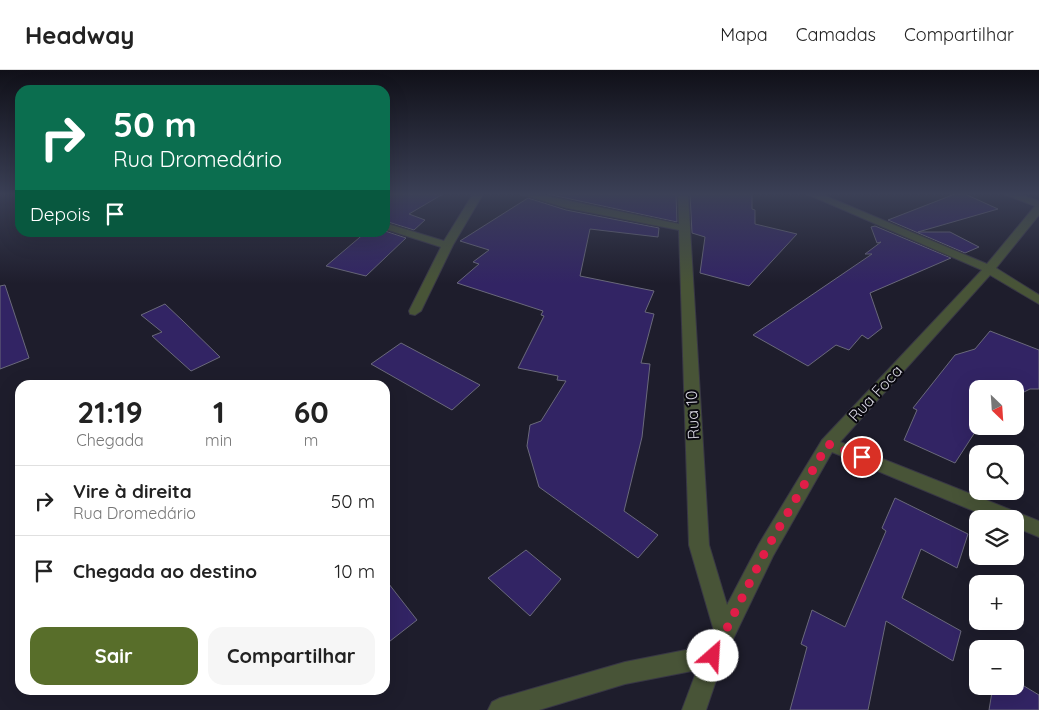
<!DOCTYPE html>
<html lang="pt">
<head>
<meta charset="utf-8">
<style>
  :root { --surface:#fff; --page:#f6f6f6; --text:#222; --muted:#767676; --line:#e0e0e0; --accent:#586e2a }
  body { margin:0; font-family:Quicksand,sans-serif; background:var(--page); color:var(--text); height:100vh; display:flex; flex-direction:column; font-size:19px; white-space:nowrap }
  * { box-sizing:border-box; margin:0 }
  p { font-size:16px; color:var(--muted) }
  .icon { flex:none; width:28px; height:28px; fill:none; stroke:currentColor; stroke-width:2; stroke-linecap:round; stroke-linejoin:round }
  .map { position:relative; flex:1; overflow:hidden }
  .details { position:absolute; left:15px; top:310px; width:375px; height:315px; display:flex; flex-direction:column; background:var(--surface); border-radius:15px; box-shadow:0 5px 20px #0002 }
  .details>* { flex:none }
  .hud { position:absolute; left:15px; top:15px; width:375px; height:152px; border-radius:15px; box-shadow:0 5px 20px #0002; background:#0b6e4f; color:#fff; overflow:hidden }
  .needle { width:32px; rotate:155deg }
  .controls { position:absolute; left:969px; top:310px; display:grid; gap:10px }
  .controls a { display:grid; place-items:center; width:55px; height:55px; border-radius:10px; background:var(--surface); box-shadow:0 5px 20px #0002; font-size:25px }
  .pin { position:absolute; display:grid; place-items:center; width:42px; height:42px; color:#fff; margin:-21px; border:2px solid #fff; border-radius:50%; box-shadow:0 1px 5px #0007 }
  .me { position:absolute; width:55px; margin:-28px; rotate:26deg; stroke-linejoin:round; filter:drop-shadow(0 0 4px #0008) }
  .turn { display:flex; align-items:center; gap:18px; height:105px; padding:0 15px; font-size:22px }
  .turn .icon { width:65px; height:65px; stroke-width:2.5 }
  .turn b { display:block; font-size:35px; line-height:42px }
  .then { display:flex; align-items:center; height:48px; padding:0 15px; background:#0003; gap:10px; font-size:19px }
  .eta { display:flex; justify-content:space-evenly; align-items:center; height:85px; text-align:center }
  .eta b { font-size:30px; font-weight:700; line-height:35px }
  .primary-button { display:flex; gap:10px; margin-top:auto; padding:10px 15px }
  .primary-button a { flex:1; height:58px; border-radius:15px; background:var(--accent); color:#fff; font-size:20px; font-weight:700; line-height:58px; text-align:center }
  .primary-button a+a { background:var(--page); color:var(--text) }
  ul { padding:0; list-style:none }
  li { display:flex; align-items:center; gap:15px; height:70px; padding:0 15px; border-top:1px solid var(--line) }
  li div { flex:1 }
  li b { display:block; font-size:19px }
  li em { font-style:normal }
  header { display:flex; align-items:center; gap:30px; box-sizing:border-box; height:70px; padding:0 25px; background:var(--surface); border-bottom:1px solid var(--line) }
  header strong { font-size:24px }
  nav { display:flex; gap:28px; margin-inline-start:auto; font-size:18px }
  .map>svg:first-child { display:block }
  .building { fill:#322464; stroke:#6a697b }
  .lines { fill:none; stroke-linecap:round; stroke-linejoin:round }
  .minor-casing { stroke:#383745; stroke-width:2 }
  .minor { fill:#485437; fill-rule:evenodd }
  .route { stroke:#e11d48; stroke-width:9; stroke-dasharray:0 16.2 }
  .labels { text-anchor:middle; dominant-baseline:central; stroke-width:4; stroke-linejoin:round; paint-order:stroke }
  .street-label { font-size:16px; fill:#d5d4df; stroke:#09080f }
</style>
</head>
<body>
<header>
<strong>Headway</strong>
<nav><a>Mapa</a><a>Camadas</a><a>Compartilhar</a></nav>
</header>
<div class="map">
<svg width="1039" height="640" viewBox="0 0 1039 640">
  <rect width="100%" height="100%" fill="#1e1d2c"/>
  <g class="building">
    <path d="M385 124H443L409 144 425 150 414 160 385 151Z"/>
    <path d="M547 124H676L677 152Z"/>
    <path d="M690 124H752V139L755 140V154L797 164 749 216 700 203 705 167 692 163Z"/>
    <path d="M955 124H965L998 139 918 162H950L979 177 965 183 888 150Z"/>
    <path d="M528 128 566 140 659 158 658 167 590 159 580 206 654 221 645 242 654 244 641 293 650 294 642 367 624 441 658 465 638 488 539 417 527 376 530 355 541 351 566 311 557 310 558 306 518 298 544 246 541 245 543 241 457 213 479 194 473 192 489 180 460 171Z"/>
    <path d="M875 156 951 188 870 223 882 258 868 269 862 265 849 280 836 275 808 296 753 265 872 184H865L881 172 877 173 871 157Z"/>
    <path d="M385 161 406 168 366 206 326 196 366 162H385Z"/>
    <path d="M5 215 29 288 0 299V216Z"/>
    <path d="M165 234 183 251 220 287 191 301 152 266 162 262 141 245Z"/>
    <path d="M990 261 1039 280V319H1030L1022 323 1006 315 1003 319H978L979 356 955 393 904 370 917 340 913 338 955 285 975 279Z"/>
    <path d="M401 273 480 315 452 340 371 294Z"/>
    <path d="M895 428 968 464 957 498 921 479 902 528 961 561 953 591 886 551 868 640H790L807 577 801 574 812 540 845 557 886 461 882 458Z"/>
    <path d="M526 480 561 509 530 546 488 508Z"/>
    <path d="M385 509 417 550 385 575Z"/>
    <path d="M993 616H1024L1039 625V640H989Z"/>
  </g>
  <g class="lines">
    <g class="minor-casing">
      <g id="minor">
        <path d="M473 124H483L453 175 421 241 415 245 410 244 409 241 441 177 385 159V153L444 171Z"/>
        <path d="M520 124H537L679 154 678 124H688L709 475 727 535 759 474 822 370 982 200 807 124H821L987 194 1035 136 1004 124H1019L1039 131V145L996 198 1039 225V234L990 205 840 372 1039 451V467L1015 457V449H993L832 382 773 486 723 590 706 640H682L697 600 625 614 539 640H488L492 632 500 628 625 592 706 576 714 561 689 475 679 160 567 138Z"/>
      </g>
    </g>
    <use href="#minor" class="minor"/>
  </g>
  <linearGradient id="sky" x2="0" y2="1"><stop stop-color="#101018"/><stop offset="0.58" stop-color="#3b4056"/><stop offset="1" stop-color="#3b4056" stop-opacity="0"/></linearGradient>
  <rect width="1039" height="214" fill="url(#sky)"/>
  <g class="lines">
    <path class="route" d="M713 586 766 480 828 374 862 387"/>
  </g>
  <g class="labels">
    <g class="street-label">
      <text transform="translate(875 323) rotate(-47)">Rua Foca</text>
      <text transform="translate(692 345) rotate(-93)">Rua 10</text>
    </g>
  </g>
</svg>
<div class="controls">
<a><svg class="needle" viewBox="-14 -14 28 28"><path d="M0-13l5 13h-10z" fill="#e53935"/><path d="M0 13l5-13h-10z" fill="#767676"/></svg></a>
<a><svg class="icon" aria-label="search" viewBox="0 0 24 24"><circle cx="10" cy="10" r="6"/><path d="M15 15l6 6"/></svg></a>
<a><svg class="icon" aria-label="layers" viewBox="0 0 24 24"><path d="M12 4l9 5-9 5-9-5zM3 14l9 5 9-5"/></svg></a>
<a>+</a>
<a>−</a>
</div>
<div class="pin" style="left:862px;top:387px;background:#d93025"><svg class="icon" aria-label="arrive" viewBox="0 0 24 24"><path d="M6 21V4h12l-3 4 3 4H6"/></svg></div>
<svg class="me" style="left:713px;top:586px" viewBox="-20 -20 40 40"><circle r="19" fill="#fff"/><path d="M0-13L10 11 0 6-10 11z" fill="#e11d48"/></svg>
<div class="hud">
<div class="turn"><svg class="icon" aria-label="right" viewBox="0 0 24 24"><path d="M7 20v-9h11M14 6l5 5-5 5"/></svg><div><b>50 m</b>Rua Dromedário</div></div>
<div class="then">Depois<svg class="icon" aria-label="arrive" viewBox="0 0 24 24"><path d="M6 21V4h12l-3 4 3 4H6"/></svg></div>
</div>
<section class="details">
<div class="eta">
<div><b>21:19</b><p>Chegada</p></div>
<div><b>1</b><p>min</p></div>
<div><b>60</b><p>m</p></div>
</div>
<ul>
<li><svg class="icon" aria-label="right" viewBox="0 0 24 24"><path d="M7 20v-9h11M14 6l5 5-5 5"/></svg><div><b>Vire à direita</b><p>Rua Dromedário</p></div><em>50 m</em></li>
<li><svg class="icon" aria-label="arrive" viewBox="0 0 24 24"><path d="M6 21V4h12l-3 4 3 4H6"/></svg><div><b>Chegada ao destino</b></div><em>10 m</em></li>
</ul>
<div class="primary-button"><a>Sair</a><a>Compartilhar</a></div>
</section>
</div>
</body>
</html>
